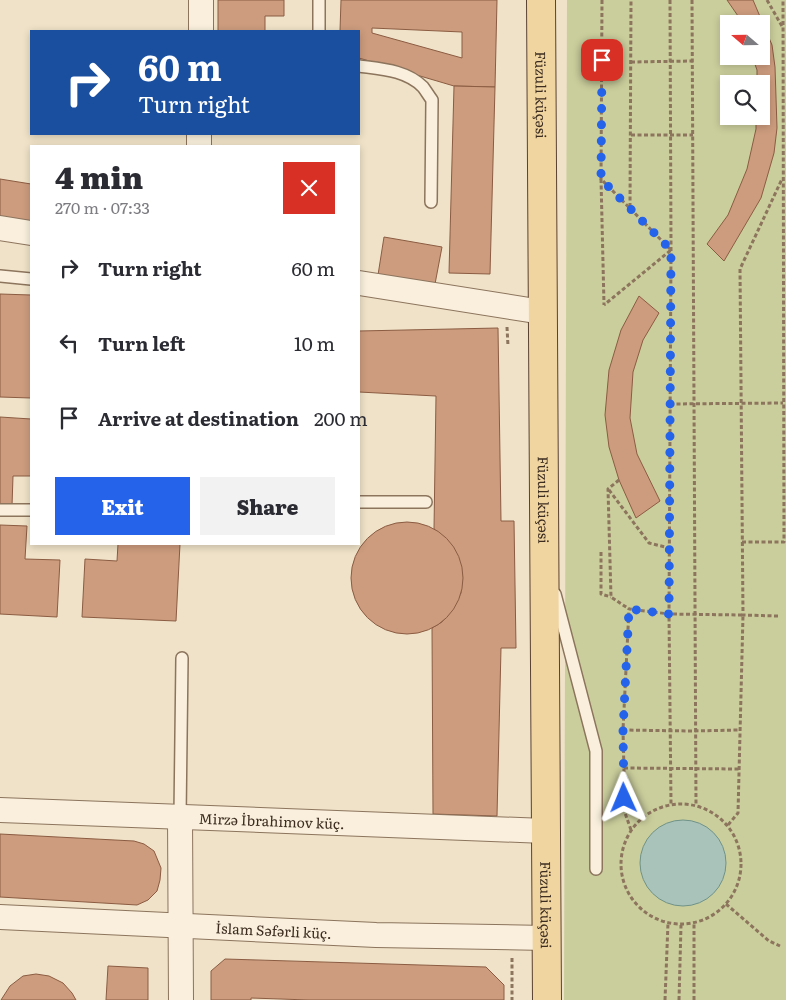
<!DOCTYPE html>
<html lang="en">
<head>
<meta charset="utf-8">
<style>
  :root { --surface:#fff; --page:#f2f2f3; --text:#2b2b33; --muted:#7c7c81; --accent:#2563eb }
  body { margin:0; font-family:Literata,serif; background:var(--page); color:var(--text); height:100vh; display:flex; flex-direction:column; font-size:19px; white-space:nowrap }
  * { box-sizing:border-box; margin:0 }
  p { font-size:16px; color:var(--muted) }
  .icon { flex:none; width:28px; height:28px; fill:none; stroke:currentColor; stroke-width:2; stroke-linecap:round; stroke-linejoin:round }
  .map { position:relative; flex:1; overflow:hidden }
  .side { position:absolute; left:30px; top:145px; width:330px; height:400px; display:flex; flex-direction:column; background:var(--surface); border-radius:0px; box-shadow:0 2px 8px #0003 }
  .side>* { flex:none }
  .top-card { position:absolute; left:30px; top:30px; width:330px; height:105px; border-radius:0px; box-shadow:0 2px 8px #0003; background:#1a4fa0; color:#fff; overflow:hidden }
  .needle { width:32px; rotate:290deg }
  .controls { position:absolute; left:720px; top:15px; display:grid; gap:10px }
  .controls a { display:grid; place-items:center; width:50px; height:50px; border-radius:0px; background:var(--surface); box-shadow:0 2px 8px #0003; font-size:25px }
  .pin { position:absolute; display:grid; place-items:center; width:42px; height:42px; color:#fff; margin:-21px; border-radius:10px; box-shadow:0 2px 8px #0006 }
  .me { position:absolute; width:55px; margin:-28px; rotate:359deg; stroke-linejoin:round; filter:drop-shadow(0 0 4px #0008) }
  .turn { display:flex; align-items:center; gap:18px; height:105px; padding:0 25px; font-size:22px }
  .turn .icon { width:65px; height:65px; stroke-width:2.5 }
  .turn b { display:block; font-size:35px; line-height:42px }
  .round { display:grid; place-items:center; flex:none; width:52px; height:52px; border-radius:0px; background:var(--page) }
  .summary { display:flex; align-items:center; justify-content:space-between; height:85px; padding:0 25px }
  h1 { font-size:30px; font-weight:800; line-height:38px }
  .button { display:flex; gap:10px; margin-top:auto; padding:10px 25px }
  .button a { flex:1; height:58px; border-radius:0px; background:var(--accent); color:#fff; font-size:20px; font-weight:800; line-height:58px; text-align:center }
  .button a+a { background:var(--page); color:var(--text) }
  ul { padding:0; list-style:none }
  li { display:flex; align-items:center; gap:15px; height:75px; padding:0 25px }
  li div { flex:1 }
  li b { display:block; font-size:19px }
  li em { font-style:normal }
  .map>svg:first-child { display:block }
  .green { fill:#cace9c; fill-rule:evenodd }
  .water { fill:#a9c3ba; stroke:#6f9288 }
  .building { fill:#cd9c7e; stroke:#8b5c42; fill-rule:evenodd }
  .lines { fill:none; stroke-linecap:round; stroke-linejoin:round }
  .service-casing { stroke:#8c745d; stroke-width:14 }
  .minor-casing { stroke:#8c745d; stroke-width:26 }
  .primary-casing { stroke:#5a4231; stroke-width:30 }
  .path { stroke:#8c745d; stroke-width:3; stroke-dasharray:4 2.5; stroke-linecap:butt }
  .service { stroke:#f9efdc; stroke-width:11 }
  .minor { stroke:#f9efdc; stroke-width:24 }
  .primary { stroke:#f1d5a1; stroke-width:28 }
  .route { stroke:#2563eb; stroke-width:9; stroke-dasharray:0 16.2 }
  .labels { text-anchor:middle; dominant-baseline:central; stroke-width:5; stroke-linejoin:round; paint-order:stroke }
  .street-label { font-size:14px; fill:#3c2d20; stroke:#f6ecd8 }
</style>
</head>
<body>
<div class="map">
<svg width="786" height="1000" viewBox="0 0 786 1000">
  <rect width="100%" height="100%" fill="#efe2c8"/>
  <path class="green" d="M567 0H786V1000H564ZM729 24H761V56H729ZM729 84H761V116H729Z"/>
  <circle class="water" cx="683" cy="863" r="43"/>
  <g class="building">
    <path d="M218 0H284V16H265V31H218Z"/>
    <path d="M341 0H497L495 87 454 86 359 58V31H340ZM372 28 462 32V58L372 33Z"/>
    <path d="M727 0H753L772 45 775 67 777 128 774 153 761 198 724 261 707 244 728 215 747 169 756 129V116H761V84H757V70L752 56H761V24H741L738 16Z"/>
    <path d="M454 86 495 87 490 274 449 273Z"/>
    <path d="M0 179 31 184V224L0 219Z"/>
    <path d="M384 237 442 247 435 284 378 275Z"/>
    <path d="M0 294 31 295V398L0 397Z"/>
    <path d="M639 296 659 313 643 340 633 372 630 418 637 454 660 501 636 518 619 480 609 447 605 415 609 370 621 330Z"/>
    <path d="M498 328 501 521H514L516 648H501L497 816 433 814 432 628 442 622 449 614 455 605 461 593 462 580 461 569 455 551 446 539 434 529 436 396 359 392V331Z"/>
    <path d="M0 417 31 419V476H13L12 506H0Z"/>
    <circle cx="407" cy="578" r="56"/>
    <path d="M0 525 27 526 25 559 60 560 57 617 0 614Z"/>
    <path d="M118 544H180L176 621 82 617 85 559 117 561Z"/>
    <path d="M0 834 134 841 144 844 154 851 161 868 160 880 157 891 148 900 137 905 0 897Z"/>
    <path d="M225 959 486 967 504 985V1000H309L251 998V1000H211V971Z"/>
    <path d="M108 966 148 968V1000H106Z"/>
    <path d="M36 974 49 976 63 983 72 993 76 1000H1L10 986 23 976Z"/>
  </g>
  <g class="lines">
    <g class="service-casing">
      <g id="service">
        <path d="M319 31V0"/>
        <path d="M359 66C381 69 406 70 423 87 426 91 429 96 432 100L431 202"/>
        <path d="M0 276 31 279"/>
        <path d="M359 502H426"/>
        <path d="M0 510H31"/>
        <path d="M555 594 596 751V869"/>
        <path d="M180 816 182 658"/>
      </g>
    </g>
    <g class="minor-casing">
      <g id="minor">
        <path d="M201 31V0"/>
        <path d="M199 146V134"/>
        <path d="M0 228 31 233"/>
        <path d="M359 283 542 312"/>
        <path id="s1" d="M0 810 545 831"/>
        <path d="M180 816 181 1000"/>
        <path id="s2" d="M0 917 376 935 546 938"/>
      </g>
    </g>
    <g class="primary-casing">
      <g id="primary">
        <path id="s3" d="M541 0 547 1000"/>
      </g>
    </g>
    <g class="path">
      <path d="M602 0 601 179 671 250 604 305"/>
      <path d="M670 0 671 250 669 614 671 804"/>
      <path d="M692 0 696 805"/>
      <path d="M767 0 783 28"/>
      <path d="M631 62 693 61"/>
      <path d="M631 135H693"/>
      <path d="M601 179 604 305"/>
      <path d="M630 207 631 0"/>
      <path d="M507 327 508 346"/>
      <path d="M670 404 783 403"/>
      <path d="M619 480 608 489 611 597 629 609"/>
      <path d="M609 490 649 543 669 548"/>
      <path d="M742 542H784L783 0"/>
      <path d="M601 552V594L611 597"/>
      <path d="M778 616 743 615 740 269 782 179"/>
      <path d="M623 730 690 731 739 730"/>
      <path d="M624 768 739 769"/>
      <circle cx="681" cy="864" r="60"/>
      <path d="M631 830 625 813 623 730 629 609 669 614 743 615 738 813 728 825"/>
      <path d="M726 904 769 941 780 946"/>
      <path d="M512 958V1000"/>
      <path d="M665 1000 668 923"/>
      <path d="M679 1000 681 925"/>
      <path d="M694 1000V923"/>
    </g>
    <use href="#service" class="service"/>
    <use href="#minor" class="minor"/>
    <use href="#primary" class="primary"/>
  </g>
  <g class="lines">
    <path class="route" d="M602 60 601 179 671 250 669 614 629 609 623 730 624 798"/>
  </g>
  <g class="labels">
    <g class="street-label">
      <text stroke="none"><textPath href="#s3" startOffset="95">Füzuli küçəsi</textPath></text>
      <text stroke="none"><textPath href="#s3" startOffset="500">Füzuli küçəsi</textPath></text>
      <text stroke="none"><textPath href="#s1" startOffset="272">Mirzə İbrahimov küç.</textPath></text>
      <text stroke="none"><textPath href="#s3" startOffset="905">Füzuli küçəsi</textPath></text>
      <text stroke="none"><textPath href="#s2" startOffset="274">İslam Səfərli küç.</textPath></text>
    </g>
  </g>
</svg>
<div class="controls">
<a><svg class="needle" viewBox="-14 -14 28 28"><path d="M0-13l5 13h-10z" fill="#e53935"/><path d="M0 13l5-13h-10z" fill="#7c7c81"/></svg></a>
<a><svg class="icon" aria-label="search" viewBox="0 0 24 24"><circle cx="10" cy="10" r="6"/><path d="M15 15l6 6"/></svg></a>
</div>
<div class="pin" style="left:602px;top:60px;background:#d93025"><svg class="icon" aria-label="arrive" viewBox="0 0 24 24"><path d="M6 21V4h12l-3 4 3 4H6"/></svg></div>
<svg class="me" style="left:624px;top:798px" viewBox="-20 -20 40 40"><path d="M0-17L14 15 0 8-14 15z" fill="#2563eb" stroke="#fff" stroke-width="4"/></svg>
<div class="top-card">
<div class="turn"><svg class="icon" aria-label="right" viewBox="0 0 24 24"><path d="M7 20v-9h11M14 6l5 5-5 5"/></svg><div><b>60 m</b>Turn right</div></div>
</div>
<section class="side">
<div class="summary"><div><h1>4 min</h1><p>270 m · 07:33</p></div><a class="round" style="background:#d93025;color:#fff"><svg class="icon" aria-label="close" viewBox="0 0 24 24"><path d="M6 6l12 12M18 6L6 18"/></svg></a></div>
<ul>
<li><svg class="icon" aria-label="right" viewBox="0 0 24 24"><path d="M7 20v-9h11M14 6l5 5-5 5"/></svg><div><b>Turn right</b></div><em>60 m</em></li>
<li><svg class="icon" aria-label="left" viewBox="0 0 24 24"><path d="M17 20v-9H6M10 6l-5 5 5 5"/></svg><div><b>Turn left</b></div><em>10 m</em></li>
<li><svg class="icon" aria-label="arrive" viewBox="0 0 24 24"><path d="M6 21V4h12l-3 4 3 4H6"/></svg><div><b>Arrive at destination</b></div><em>200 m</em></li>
</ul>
<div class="button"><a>Exit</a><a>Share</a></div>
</section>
</div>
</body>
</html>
